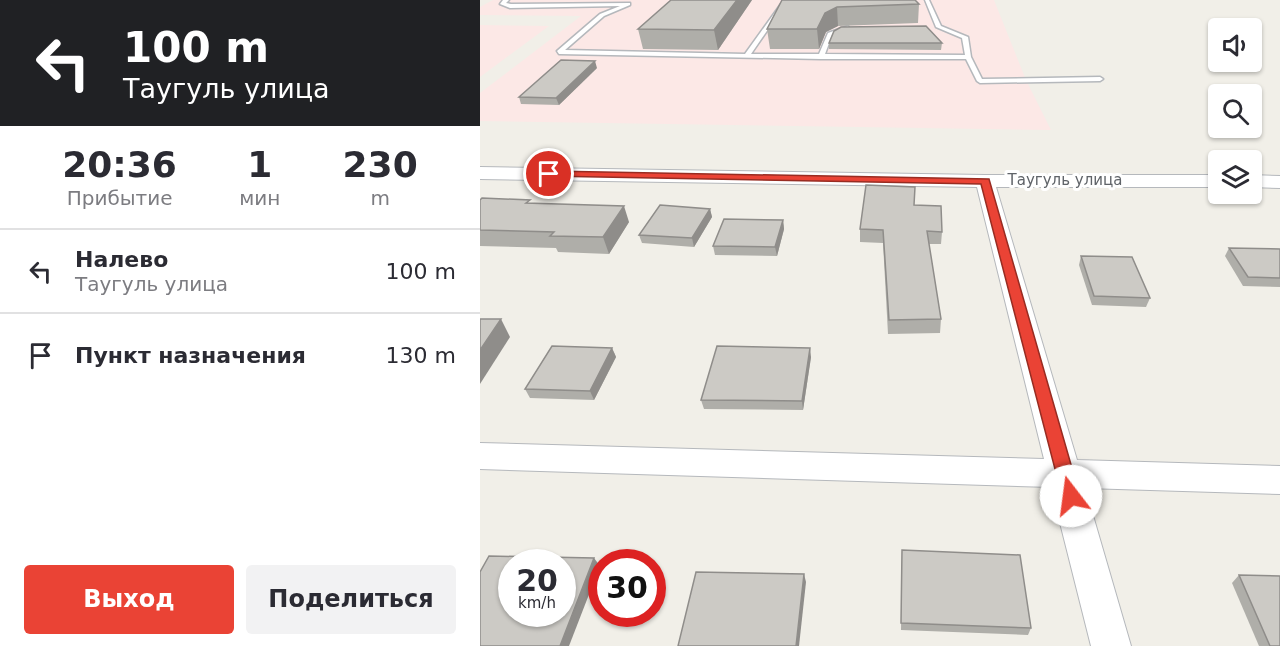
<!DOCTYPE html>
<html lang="ru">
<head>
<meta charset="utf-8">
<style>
  :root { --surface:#fff; --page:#f2f2f3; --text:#2b2b33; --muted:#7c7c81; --line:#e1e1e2; --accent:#ea4335 }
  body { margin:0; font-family:"DejaVu Sans",sans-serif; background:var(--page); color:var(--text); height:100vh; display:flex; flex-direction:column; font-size:22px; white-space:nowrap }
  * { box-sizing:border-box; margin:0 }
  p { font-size:20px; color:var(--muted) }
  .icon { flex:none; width:33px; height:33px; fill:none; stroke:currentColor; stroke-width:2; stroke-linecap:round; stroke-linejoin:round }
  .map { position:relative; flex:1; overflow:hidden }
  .sheet { display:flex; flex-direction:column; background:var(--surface); width:480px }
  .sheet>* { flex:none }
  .guide { background:#202124; color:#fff; overflow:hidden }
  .controls { position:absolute; left:728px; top:18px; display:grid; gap:12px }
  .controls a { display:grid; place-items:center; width:54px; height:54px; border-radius:6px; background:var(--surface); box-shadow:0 2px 4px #0004; font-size:30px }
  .speed { position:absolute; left:18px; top:549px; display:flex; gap:12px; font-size:30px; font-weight:700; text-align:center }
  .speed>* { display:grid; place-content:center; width:78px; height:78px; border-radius:50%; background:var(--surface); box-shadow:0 2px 4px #0004; line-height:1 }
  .speed small { font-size:15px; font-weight:400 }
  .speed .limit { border:9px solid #d22; background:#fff; color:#111 }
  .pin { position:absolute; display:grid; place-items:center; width:51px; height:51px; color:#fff; margin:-26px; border:3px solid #fff; border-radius:50%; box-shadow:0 2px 6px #0007 }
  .me { position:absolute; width:66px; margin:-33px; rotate:345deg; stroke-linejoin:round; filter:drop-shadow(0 0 4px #0008) }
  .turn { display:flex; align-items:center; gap:21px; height:126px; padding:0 24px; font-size:27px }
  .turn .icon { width:78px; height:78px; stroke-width:2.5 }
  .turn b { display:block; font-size:42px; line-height:51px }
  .eta { display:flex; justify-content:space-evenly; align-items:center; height:102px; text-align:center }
  .eta b { font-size:36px; font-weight:600; line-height:42px }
  .cta { display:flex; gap:12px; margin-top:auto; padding:12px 24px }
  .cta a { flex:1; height:69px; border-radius:6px; background:var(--accent); color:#fff; font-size:24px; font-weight:600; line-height:69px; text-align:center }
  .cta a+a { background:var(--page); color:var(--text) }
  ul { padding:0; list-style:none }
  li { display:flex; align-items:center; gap:18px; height:84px; padding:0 24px; border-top:2px solid var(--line) }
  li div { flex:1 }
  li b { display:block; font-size:22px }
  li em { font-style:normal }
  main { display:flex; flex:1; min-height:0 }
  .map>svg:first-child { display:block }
  .medical { fill:#fce8e6 }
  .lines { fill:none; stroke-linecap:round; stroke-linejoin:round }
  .lane-casing { stroke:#b5b8bc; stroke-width:3 }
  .street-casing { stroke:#b5b8bc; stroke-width:2 }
  .lane { fill:#fff; fill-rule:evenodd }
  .street { fill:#fff; fill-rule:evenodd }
  .wall { fill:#afaea9 }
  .shaded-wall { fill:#8f8d8a }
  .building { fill:#cccac5; stroke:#8f8d8a; stroke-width:1.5; fill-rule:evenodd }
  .route { fill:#ea4335; stroke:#982c22; stroke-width:1.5 }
  .labels { text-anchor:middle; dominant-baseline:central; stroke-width:6; stroke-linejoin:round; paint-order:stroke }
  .far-street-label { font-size:15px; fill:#5f6368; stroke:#fff }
</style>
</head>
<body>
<main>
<section class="sheet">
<div class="guide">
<div class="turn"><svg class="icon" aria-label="left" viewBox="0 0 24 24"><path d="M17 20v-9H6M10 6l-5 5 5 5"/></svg><div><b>100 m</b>Таугуль улица</div></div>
</div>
<div class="eta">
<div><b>20:36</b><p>Прибытие</p></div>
<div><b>1</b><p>мин</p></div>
<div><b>230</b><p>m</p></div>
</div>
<ul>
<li><svg class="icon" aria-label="left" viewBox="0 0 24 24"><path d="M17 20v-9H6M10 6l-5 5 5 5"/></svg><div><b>Налево</b><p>Таугуль улица</p></div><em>100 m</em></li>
<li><svg class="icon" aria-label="arrive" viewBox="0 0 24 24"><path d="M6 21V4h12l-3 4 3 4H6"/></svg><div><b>Пункт назначения</b></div><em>130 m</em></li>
</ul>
<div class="cta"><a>Выход</a><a>Поделиться</a></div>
</section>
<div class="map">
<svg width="800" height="646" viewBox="0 0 800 646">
  <rect width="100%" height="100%" fill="#f1efe8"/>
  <g class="medical">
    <path d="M13 0H514L546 80 571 130 0 121V93L101 16 0 15V7Z"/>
    <path d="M0 25 69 26 0 77Z"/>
  </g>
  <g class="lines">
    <g class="lane-casing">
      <path id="lane" d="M23 0H29L26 3 31 4 150 3V5L124 16 85 50 265 54 301 4 304 6 271 54H339L348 33 368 26 370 29 352 35 345 54 485 55 482 38 456 27 445 0H449L461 26 488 37 491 57 502 79 620 77 623 79 620 81 500 83 497 81 486 59H341L79 54 77 51 120 14 140 6 30 8 20 4Z"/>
    </g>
    <g class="street-casing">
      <g id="street">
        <path d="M0 167 505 175H738V187H516L597 460 800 466V494L605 488 651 646H611L571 487 0 469V443L564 459 497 187 0 179Z"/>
        <path d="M771 175 800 176V188L771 187Z"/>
      </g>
    </g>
    <use href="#lane" class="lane"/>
    <use href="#street" class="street"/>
  </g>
  <g class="wall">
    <path d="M272 0 238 50 163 49 158 29Z"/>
    <path d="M302 0 439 4 438 23 358 26 346 32 339 49H290L287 29Z"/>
    <path d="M349 43H462L461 50 349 49Z"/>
    <path d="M117 68 79 105 41 104 39 97Z"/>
    <path d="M0 200 51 203 149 222 129 254 78 252 76 248 0 246Z"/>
    <path d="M434 205 462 232 461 244H449L461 319 460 333 408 334 403 243 380 242V229Z"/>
    <path d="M230 209 232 217 214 247 162 243 159 235Z"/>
    <path d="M303 220 304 229 297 256 235 255 233 246Z"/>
    <path d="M749 248 800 249V287L763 286 745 256Z"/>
    <path d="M601 256 670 298 666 307 612 305 599 265Z"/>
    <path d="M132 348 136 357 114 400 50 398 45 389Z"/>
    <path d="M331 357 323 410 224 409 221 400Z"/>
    <path d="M422 550 551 628 548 635 421 630Z"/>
    <path d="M759 575 800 646H779L752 583Z"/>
  </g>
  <g class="shaded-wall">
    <path d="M257 0H272L238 50 234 30Z"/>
    <path d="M357 7 358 26 346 32 339 49 337 29 345 13Z"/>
    <path d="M115 61 117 68 79 105 76 98Z"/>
    <path d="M144 206 149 222 129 254 123 237Z"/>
    <path d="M230 209 232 217 214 247 212 238Z"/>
    <path d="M303 220 304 229 297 256 295 247Z"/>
    <path d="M21 319 30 337 0 384V350Z"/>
    <path d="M132 348 136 357 114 400 110 391Z"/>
    <path d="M330 348 331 357 323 410 322 401Z"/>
    <path d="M114 558 120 566 89 646H80Z"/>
    <path d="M324 574 326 582 319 646H316Z"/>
  </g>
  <g class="building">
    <path d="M191 0H257L234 30 158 29Z"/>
    <path d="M302 0H435L439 4 357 7 345 13 337 29H287Z"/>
    <path d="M446 26 462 43H349L354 31 361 27Z"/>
    <path d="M81 60 115 61 76 98 39 97Z"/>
    <path d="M386 185 435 187 434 205 461 206 462 232 447 231 461 319 409 320 403 230 380 229Z"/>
    <path d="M2 198 50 200 46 203 144 206 123 237 70 236 74 232 0 230V200Z"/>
    <path d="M180 205 230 209 212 238 159 235Z"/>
    <path d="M244 219 303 220 295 247 233 246Z"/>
    <path d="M749 248 800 249V278L768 277Z"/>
    <path d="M601 256 652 257 670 298 614 296Z"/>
    <path d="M0 319H21L0 350Z"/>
    <path d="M72 346 132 348 110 391 45 389Z"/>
    <path d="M237 346 330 348 322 401 221 400Z"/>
    <path d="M422 550 540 555 551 628 421 623Z"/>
    <path d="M9 556 114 558 80 646H0V572ZM32 562H82V614H32Z"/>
    <path d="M216 572 324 574 316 646H198Z"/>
    <path d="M759 575 800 576V646H790Z"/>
  </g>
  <path class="route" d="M69 171 509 179 600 496 597 502 591 504 585 502 582 496 501 184 65 176V172Z"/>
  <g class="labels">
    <g class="far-street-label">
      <text x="585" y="180">Таугуль улица</text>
    </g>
  </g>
</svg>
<div class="controls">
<a><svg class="icon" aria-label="sound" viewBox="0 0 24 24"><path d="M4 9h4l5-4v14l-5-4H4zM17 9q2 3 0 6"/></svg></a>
<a><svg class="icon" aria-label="search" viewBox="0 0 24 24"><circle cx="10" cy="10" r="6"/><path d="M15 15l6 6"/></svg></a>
<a><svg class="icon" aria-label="layers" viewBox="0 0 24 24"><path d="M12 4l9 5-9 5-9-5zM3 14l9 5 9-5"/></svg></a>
</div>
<div class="speed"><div>20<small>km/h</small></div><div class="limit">30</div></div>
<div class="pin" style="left:69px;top:174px;background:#d93025"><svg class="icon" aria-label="arrive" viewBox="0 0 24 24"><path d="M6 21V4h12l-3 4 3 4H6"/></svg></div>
<svg class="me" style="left:591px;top:496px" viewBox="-20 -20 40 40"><circle r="19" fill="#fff"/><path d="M0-13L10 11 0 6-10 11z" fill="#ea4335"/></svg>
</div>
</main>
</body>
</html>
